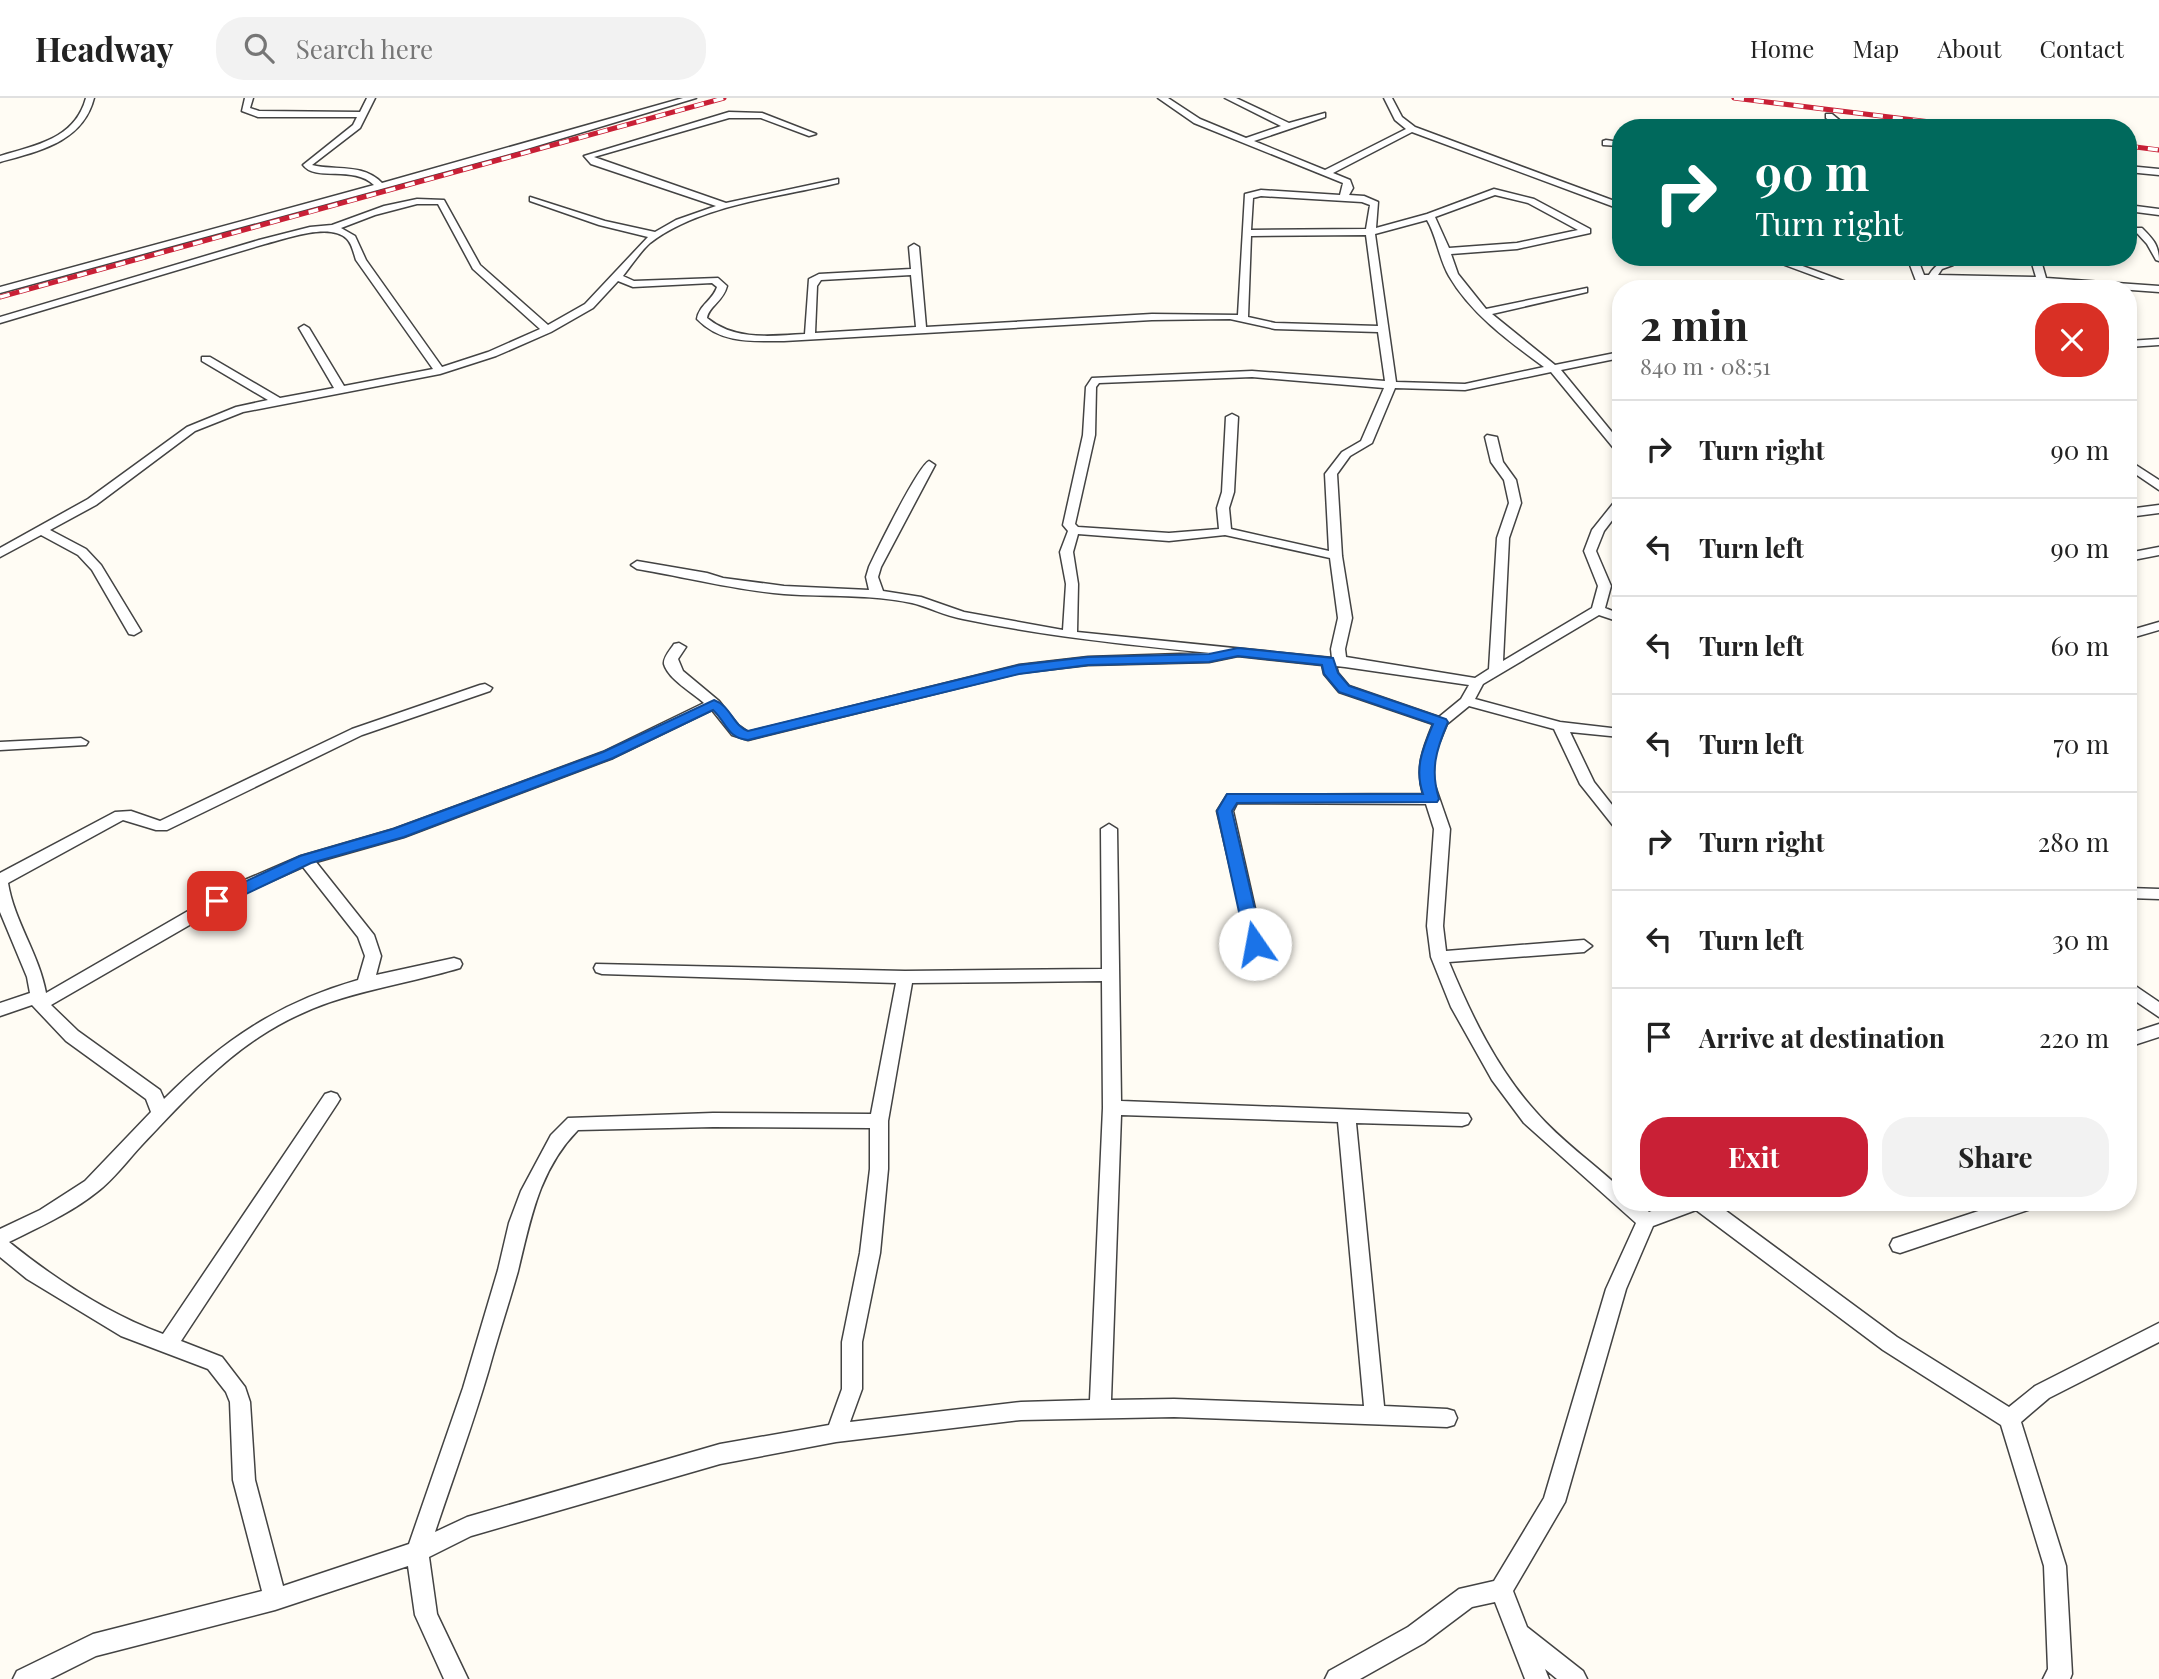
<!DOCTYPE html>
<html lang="en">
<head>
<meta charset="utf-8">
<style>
  :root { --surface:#fff; --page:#f2f2f2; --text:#222; --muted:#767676; --line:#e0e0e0; --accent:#c92036 }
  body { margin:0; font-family:"Playfair Display",serif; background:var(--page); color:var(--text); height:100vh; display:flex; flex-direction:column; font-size:26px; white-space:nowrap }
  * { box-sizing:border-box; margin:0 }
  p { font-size:23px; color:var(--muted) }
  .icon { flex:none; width:38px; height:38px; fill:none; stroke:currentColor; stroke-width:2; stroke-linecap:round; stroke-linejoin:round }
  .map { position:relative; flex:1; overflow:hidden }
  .side { position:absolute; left:1612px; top:182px; width:525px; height:931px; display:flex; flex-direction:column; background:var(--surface); border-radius:28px; box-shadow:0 4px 10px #0003 }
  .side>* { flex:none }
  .guide { position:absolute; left:1612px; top:21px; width:525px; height:147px; border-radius:28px; box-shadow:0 4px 10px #0003; background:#00695c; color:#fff; overflow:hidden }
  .pin { position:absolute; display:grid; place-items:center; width:60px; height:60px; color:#fff; margin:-30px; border-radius:14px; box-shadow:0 4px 10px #0006 }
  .me { position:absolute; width:77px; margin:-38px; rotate:348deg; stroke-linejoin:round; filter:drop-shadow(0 0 5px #0008) }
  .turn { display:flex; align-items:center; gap:24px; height:147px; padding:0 28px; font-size:32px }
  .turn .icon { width:91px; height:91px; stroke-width:2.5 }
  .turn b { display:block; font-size:49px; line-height:60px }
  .round { display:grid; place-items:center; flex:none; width:74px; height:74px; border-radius:28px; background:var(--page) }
  .summary { display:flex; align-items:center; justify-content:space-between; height:119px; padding:0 28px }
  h1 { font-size:42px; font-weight:700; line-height:52px }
  .action { display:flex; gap:14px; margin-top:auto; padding:14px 28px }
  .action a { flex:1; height:80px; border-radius:28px; background:var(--accent); color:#fff; font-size:28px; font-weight:700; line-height:80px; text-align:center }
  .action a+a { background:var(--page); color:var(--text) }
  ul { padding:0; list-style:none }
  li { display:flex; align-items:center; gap:21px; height:98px; padding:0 28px; border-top:2px solid var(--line) }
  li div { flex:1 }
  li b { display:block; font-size:26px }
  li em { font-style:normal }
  header { display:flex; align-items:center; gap:42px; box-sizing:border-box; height:98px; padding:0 35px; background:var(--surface); border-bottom:2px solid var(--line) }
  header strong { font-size:33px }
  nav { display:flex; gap:38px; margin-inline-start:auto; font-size:24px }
  .search { width:490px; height:63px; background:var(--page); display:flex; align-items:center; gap:18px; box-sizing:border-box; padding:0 24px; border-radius:28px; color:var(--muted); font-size:26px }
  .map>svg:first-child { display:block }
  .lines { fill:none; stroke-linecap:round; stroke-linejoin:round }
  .street-casing { stroke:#434343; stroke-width:3 }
  .street { fill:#fff; fill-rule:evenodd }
  .rail-casing { stroke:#c92036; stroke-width:5 }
  .rail { stroke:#fff; stroke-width:3.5; stroke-dasharray:10; stroke-linecap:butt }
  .route { fill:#1a73e8; stroke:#114b97; stroke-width:2 }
</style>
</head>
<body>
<header>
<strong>Headway</strong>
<div class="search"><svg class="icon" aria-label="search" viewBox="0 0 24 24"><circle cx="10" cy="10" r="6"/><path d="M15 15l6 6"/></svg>Search here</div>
<nav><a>Home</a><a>Map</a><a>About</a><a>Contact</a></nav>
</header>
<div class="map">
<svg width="2159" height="1581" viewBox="0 0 2159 1581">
  <rect width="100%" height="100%" fill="#fffcf4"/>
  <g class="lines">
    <g class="street-casing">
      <g id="street">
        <path d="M86 0H94C83 44 39 53 0 64V58C36 47 75 41 86 0Z"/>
        <path d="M245 0H253L250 10 259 13 360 14 367 0H375L360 30 312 67C336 73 363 65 382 85L683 0H696L520 53 0 195V189L374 87C354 67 315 84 303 67L353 27 357 19H258L242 13Z"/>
        <path d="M1158 0H1168L1200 21 1246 40 1281 28 1225 0H1236L1289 25 1325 15V19L1254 43 1325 72 1406 31 1395 22 1384 0H1392L1402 19 1415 29 1620 105V111L1617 110 1412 34 1333 75 1350 82 1353 90 1349 97 1364 98 1378 104 1376 130 1427 116 1494 91 1534 101 1590 131V135L1517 151 1451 156 1458 176 1486 211 1587 190V194L1492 216 1555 267 1620 254V260L1561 272 1620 344V354L1616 353 1551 274 1465 292 1395 290 1372 345 1350 358 1337 376 1342 458 1352 520 1345 551 1346 559 1475 580 1489 571 1497 440 1509 405 1504 382 1491 364 1485 339 1487 337 1497 339 1503 364 1516 382 1521 405 1509 440 1503 563 1592 510 1598 488 1584 453 1592 432 1616 402 1620 401V412L1604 433 1596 453 1611 488 1605 510 1620 516V524L1599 517 1483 586 1475 601 1560 624 1620 631V639L1570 634 1594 684 1620 717V731L1615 730 1580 686 1554 631 1469 608 1447 626 1435 655 1433 682 1450 731 1443 828 1446 853 1584 842 1592 848 1584 854 1449 864C1471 917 1497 971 1536 1014 1560 1042 1593 1065 1620 1090V1104H1638L1649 1114 1674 1104H1714L1897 1239 2009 1309 2035 1288 2159 1225V1244L2049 1300 2021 1324 2066 1468 2072 1576 2070 1581H2043L2048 1571 2044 1468 2001 1327 1883 1252 1696 1112 1653 1128 1626 1191 1565 1404 1513 1493 1527 1529 1583 1573 1587 1581H1557L1545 1571 1549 1581H1525L1495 1504 1472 1509 1424 1545 1360 1581H1325L1329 1573 1408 1529 1459 1491 1494 1483 1544 1400 1606 1191 1636 1125 1524 1025 1492 982 1451 909 1431 859 1427 828 1434 731 1426 706 1237 705 1233 713 1263 846 1261 850H1249L1217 713 1227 697 1423 696C1415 670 1423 650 1433 626L1339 594 1324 576 1322 567 1238 558 1209 564 1088 567 1019 575 748 642 732 637 712 612 613 660 404 739 316 764 374 837 381 858 376 877 454 860 460 862 462 866 460 870C386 892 327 894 259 939 215 968 178 1009 141 1048 127 1063 114 1081 97 1094 71 1115 39 1129 9 1144 55 1181 108 1216 163 1236L325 996 331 994 337 996 340 1001 337 1006 181 1243 222 1259 245 1289 250 1304 255 1382 283 1488 409 1446 463 1290 498 1172 509 1125 521 1093 551 1037 568 1020 713 1015 871 1016 896 885 602 876 596 874 594 870 596 866 905 873 1102 871 1101 731 1109 726 1117 731 1121 1003 1468 1016 1471 1021 1468 1026 1462 1028 1356 1025 1384 1308 1447 1311 1454 1313 1457 1320 1454 1327 1447 1329 1174 1319 1021 1322 836 1344 720 1366 471 1438 429 1459 437 1516 468 1581H444L415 1517 408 1468 275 1512 96 1558 50 1581H13L17 1573 93 1536 262 1493 233 1382 230 1304 226 1294 208 1271 121 1238 27 1181 0 1159V1131L40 1112 85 1083 151 1014 146 1001 66 943 32 907 0 918V905L30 895 27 879 0 814V775L115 714 131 713 160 723 352 631 480 587 485 586 492 590 490 593 362 637 167 732H156L123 722 8 785C14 823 39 856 46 895L233 787 301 758 394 731 603 654 704 605C693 595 668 581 664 566 663 559 671 551 674 546L679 545 686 549 678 561 683 573 719 603 738 627 748 634 1019 567 1088 559 1211 555C1128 547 1045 538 963 521 945 518 929 509 912 505 870 496 827 499 784 496 734 492 686 479 637 471L631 467 637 463 707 475 723 480 784 488 869 492 866 479 869 469C877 452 918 368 929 363L935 367 881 469 878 479 883 493 921 499 964 514 1063 532 1066 486 1060 454 1068 433 1063 427 1083 337 1086 289 1092 280 1252 273 1385 283 1378 234 1275 231 1230 221 1152 222 784 243C752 243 721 246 697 221 699 207 713 202 717 189L712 185 633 189 618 183 593 210 551 234 496 258 440 276 243 314 195 333 96 407 50 432 86 451 101 467 141 533 134 537 129 536 92 472 78 457 41 437 0 459V450L88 401 187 329 236 309 268 302 202 263V259H210L280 300 334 290 299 230 304 227 309 230 344 288 433 271 356 162C354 156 352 146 347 141 330 124 286 141 265 146L0 225V219L259 142 310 129 332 127 384 108 417 101 444 102 480 167 548 227 585 206 648 139 599 127 530 103V99L605 123 655 134 676 122 716 108 591 66 584 58 729 14 762 15 816 36 809 38 761 20H729L594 59 726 105 838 81V85C779 99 699 107 650 145 640 154 631 168 623 178L634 183 718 180 727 188C723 204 709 208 707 220 735 243 771 238 805 236L809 181 819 176 911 171 909 149 914 146 919 149 926 229 1152 216 1238 217 1245 96 1261 92 1340 97 1343 85 1194 25ZM1495 97 1528 105 1578 132 1517 145 1449 150 1435 119ZM1261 98 1362 104 1370 107 1366 131 1251 132 1253 100ZM417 106H438L473 171 540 231 488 254 442 269 366 162 355 138 341 130 375 117ZM1427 122C1437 139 1439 161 1449 178 1471 216 1510 244 1544 269L1465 286 1396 284 1375 136ZM1366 137 1378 228 1275 225 1248 219 1251 138ZM911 177 916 229 815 235 817 188 821 182ZM1252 279 1384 290 1361 343 1342 354 1325 376 1329 453 1231 431 1229 410 1234 394 1238 319 1232 316 1226 319 1222 394 1217 410 1219 431 1169 435 1078 429 1075 426 1095 337 1096 289 1099 285ZM1078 436 1169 443 1225 437 1330 460 1338 520 1331 551 1332 560 1077 534 1078 486 1073 454ZM1336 568 1345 569 1469 587 1461 601 1439 619 1349 588 1338 575ZM303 769 358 839 365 858 358 882C278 905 223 942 164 1001L160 992 78 933 51 907 245 795ZM1102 883 1103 1010 1090 1302 1021 1304 850 1324 862 1291V1244L880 1155 888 1071V1023L912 885ZM1121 1017 1338 1024 1364 1308 1174 1301 1111 1302ZM713 1029 870 1030V1071L860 1155 842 1244V1291L829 1327 720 1346 467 1419 435 1434C453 1380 473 1326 489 1271 498 1238 509 1205 518 1173 531 1120 539 1072 578 1032Z"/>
        <path d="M1826 16H1832L1849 30H1839L1826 20Z"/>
        <path d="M1606 42 1620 44V48L1603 47V43Z"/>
        <path d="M2128 68 2159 71V77L2128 74Z"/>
        <path d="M2128 107 2159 111V117L2128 113Z"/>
        <path d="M2136 130H2142C2153 141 2159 147 2159 163L2156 162 2147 146 2136 134Z"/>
        <path d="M1763 159H1778L1865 191H1850Z"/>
        <path d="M1907 159H1917L1924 177H1929C1936 165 1948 159 1962 159L1953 167 1942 171 1938 177 2036 179 2030 159H2040L2046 180 2159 188V194L2021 184 1926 183 1929 191H1919Z"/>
        <path d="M2159 241V247L2128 249V243Z"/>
        <path d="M2128 362 2159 382V392L2128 371Z"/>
        <path d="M2159 407V415L2128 419V411Z"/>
        <path d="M2159 449V457L2128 463V455Z"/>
        <path d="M2159 524V532L2128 541V533Z"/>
        <path d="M81 640 88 644 86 647 0 652V644Z"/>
        <path d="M2128 790 2159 791V801L2128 800Z"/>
        <path d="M2128 883 2159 904V919L2128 898Z"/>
        <path d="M2159 926V939L2128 949V936Z"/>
        <path d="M2006 1104H2039L2037 1109 1900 1155 1893 1153 1890 1147 1893 1141Z"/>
      </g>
    </g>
    <use href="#street" class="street"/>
    <g class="rail-casing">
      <g id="rail">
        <path d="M1734 0 1979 30"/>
        <path d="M2128 48 2159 52"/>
        <path d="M0 199 724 0"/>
      </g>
    </g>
    <use href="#rail" class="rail"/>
  </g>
  <path class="route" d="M1238 550 1333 560 1338 575 1349 588 1446 621 1448 624C1436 652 1430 672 1439 701L1437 704 1237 705 1232 713 1263 846 1255 851 1246 846 1217 713 1227 696H1423C1414 670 1423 650 1433 626L1339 594 1324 576 1322 567 1238 558 1209 564 1088 567 1019 576 748 642C727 640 727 625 713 612L613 660 404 739 311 765 223 807H212L209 803 212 799 300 758 393 731 603 654 714 602C731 608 733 628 748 633L1019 567 1088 559 1209 556Z"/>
</svg>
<div class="pin" style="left:217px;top:803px;background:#d93025"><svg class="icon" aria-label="arrive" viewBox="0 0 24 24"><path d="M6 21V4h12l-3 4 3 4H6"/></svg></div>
<svg class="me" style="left:1255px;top:846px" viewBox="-20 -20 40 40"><circle r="19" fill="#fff"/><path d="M0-13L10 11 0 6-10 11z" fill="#1a73e8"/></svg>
<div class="guide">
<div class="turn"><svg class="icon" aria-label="right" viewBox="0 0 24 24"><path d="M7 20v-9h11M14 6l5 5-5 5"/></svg><div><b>90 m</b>Turn right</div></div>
</div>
<section class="side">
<div class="summary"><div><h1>2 min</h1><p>840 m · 08:51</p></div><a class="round" style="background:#d93025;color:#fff"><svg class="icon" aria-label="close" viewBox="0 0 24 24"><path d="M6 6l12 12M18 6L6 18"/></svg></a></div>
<ul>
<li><svg class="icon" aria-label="right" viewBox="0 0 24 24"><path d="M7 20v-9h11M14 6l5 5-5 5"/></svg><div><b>Turn right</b></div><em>90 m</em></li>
<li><svg class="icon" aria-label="left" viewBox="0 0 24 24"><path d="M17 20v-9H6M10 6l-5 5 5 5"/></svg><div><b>Turn left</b></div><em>90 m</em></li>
<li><svg class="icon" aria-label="left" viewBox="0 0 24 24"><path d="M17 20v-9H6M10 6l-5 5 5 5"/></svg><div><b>Turn left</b></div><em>60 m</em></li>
<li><svg class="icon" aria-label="left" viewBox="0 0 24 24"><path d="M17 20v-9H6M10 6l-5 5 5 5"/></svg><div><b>Turn left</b></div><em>70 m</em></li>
<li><svg class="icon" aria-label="right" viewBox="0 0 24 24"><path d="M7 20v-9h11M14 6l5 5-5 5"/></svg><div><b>Turn right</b></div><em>280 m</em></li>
<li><svg class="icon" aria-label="left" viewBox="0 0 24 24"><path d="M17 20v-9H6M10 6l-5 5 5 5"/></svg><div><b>Turn left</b></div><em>30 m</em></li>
<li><svg class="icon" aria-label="arrive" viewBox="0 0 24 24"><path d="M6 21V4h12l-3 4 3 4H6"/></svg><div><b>Arrive at destination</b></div><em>220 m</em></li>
</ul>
<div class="action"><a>Exit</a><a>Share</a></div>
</section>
</div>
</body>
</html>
